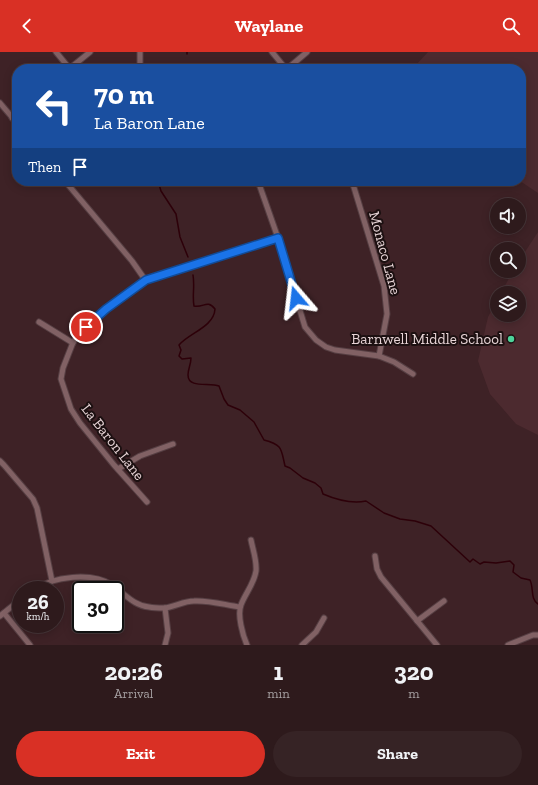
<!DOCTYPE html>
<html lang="en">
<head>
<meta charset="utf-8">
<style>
  :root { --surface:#2e1a1c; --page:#362325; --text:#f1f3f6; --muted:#a7a1a3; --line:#49383b; --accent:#d93025 }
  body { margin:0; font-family:"Zilla Slab",serif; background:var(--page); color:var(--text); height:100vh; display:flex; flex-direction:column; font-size:15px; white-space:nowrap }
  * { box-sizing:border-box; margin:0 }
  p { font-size:13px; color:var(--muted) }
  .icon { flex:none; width:22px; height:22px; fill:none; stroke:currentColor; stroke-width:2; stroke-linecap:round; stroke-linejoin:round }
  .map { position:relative; height:593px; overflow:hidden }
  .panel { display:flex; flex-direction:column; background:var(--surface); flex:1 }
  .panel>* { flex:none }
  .guide { position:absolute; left:12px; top:12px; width:514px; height:122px; border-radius:16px; box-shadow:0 2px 10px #0003,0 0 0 1px var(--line); background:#1a4fa0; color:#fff; overflow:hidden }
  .fabs { position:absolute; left:490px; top:146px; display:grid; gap:8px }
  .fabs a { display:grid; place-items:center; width:36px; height:36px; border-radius:50%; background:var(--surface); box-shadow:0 2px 10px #0003,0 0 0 1px var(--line); font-size:20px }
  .speed { position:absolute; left:12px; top:529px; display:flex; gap:8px; font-size:20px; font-weight:700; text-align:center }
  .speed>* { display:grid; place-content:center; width:52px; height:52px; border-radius:50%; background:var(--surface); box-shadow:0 2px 10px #0003,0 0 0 1px var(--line); line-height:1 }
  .speed small { font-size:10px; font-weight:400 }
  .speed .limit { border:2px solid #111; border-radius:6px; background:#fff; color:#111 }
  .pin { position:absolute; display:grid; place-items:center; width:34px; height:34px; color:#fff; margin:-17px; border:2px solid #fff; border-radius:50%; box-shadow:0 1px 4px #0007 }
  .me { position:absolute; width:44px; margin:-22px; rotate:343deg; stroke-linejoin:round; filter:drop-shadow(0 0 3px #0008) }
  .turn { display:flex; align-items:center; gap:14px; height:84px; padding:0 16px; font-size:18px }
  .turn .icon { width:52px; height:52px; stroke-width:2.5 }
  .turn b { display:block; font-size:28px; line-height:34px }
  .then { display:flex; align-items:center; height:38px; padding:0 16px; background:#0003; gap:8px; font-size:15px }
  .eta { display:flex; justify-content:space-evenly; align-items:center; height:68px; text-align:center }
  .eta b { font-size:24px; font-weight:700; line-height:28px }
  .button { display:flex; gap:8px; margin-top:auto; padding:8px 16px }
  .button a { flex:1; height:46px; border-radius:24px; background:var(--accent); color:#fff; font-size:16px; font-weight:700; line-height:46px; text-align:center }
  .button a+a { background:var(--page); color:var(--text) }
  header { display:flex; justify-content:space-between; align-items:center; height:52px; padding:0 16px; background:var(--accent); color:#fff; font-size:18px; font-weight:700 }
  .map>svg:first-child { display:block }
  .built { fill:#4c2a2f }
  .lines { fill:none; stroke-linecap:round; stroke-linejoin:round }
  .stream { stroke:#2d0009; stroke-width:1.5 }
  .street-casing { stroke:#563f43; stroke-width:7 }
  .street { stroke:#816164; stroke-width:5 }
  .route-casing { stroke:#114b97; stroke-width:10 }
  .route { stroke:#1a73e8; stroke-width:7 }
  .poi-dot { fill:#4dd39a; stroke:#1c1011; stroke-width:1.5 }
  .labels { text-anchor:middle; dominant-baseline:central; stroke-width:4; stroke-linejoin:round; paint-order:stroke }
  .street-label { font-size:15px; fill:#e7d4d6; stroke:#1c1011 }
  .poi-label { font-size:15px; fill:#e7d4d6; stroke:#1c1011; text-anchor:end }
</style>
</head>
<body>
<header><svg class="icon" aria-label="back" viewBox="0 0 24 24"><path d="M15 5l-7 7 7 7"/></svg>Waylane<svg class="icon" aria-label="search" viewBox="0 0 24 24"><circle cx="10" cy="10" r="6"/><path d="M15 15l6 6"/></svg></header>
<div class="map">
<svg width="538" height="593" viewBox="0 0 538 593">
  <rect width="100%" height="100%" fill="#3e2226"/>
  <g class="built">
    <path d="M428 0H538V141L520 129 521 17H417L415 14Z"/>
    <path d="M538 180V383L516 372 490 342 478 309 488 265 497 248V263H519V241H501L513 219H519V209Z"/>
  </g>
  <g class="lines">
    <g class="stream">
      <path d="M187 0V2"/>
      <path d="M158 129 161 139 176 162 180 185 188 205"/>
      <path d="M193 223C195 235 192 243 194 254 204 256 207 247 215 257 214 275 189 281 179 293L181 298 179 304 182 307 191 306C191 312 188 317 188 323 188 337 210 330 219 334L224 347 228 353 240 358 254 370 264 388C283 393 281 397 285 414L290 416 303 426 315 431 321 436 323 442C337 448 351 452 366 449L384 461 400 467 415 469 431 474 470 510 473 507 480 512 484 510 496 511 510 509 514 513 513 520 521 526 530 528C534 536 530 547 538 552"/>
    </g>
    <g class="street-casing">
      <g id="street">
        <path d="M56 0 70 17"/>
        <path d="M272 0 286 17"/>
        <path d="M69 17 90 0"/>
        <path d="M140 17V0"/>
        <path d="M287 17 307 0"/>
        <path d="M0 51 17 71"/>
        <path d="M12 66 17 62"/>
        <path d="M65 129 132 209 146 229"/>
        <path d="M258 129 278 186 305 275 316 288 326 295 335 298 379 304 394 310 413 322"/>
        <path d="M352 129 384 234 387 262 379 304"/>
        <path d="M39 270 73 291"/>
        <path d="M0 409 4 413 33 447 37 456 52 529"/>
        <path d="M118 417 140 404 173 392"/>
        <path d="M147 450 114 413 80 371 71 357 61 327 63 316 72 293 76 285 86 275 106 257 146 229 278 186"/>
        <path d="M375 504 377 517 381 525 437 593"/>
        <path d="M34 538C53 524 92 520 112 533 124 541 134 554 149 555 154 556 159 556 164 556 174 555 184 549 194 549 209 548 225 553 240 555"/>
        <path d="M165 556 168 581 165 593"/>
        <path d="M4 561 30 593"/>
        <path d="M0 564 21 547"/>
        <path d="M417 569 444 549"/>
        <path d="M247 593C243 584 237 563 241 553 245 542 254 532 256 519 257 509 253 498 251 488"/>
        <path d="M302 593 316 580 324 566"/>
        <path d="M508 593 533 583H538"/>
      </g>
    </g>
    <use href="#street" class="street"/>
  </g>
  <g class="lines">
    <g class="route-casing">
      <path id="route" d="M86 275 106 257 146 228 278 186 296 246"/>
    </g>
    <use href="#route" class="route"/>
  </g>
  <circle class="poi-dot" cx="511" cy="287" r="4"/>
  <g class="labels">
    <g class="street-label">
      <text transform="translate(385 201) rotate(75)">Monaco Lane</text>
      <text transform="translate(113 390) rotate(52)">La Baron Lane</text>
    </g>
    <g class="poi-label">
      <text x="503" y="287">Barnwell Middle School</text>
    </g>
  </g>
</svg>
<div class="fabs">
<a><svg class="icon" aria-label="sound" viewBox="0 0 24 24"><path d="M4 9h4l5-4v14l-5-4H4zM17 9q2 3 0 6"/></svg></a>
<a><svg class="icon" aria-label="search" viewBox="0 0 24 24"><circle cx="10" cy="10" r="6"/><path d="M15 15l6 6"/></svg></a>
<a><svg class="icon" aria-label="layers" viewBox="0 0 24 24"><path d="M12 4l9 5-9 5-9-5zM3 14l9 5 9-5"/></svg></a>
</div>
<div class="speed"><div>26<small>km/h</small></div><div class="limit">30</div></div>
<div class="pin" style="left:86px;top:275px;background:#d93025"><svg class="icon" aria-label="arrive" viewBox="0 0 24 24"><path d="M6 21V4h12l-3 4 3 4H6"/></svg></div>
<svg class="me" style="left:296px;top:246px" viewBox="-20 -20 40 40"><path d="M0-17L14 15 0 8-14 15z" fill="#1a73e8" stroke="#fff" stroke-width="4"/></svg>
<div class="guide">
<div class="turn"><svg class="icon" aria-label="left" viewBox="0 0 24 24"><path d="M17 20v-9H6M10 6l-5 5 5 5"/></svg><div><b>70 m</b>La Baron Lane</div></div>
<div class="then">Then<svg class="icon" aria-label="arrive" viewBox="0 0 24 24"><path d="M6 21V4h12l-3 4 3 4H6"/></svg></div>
</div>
</div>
<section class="panel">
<div class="eta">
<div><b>20:26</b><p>Arrival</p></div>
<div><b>1</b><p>min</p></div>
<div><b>320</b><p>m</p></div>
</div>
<div class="button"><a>Exit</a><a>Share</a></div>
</section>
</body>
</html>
